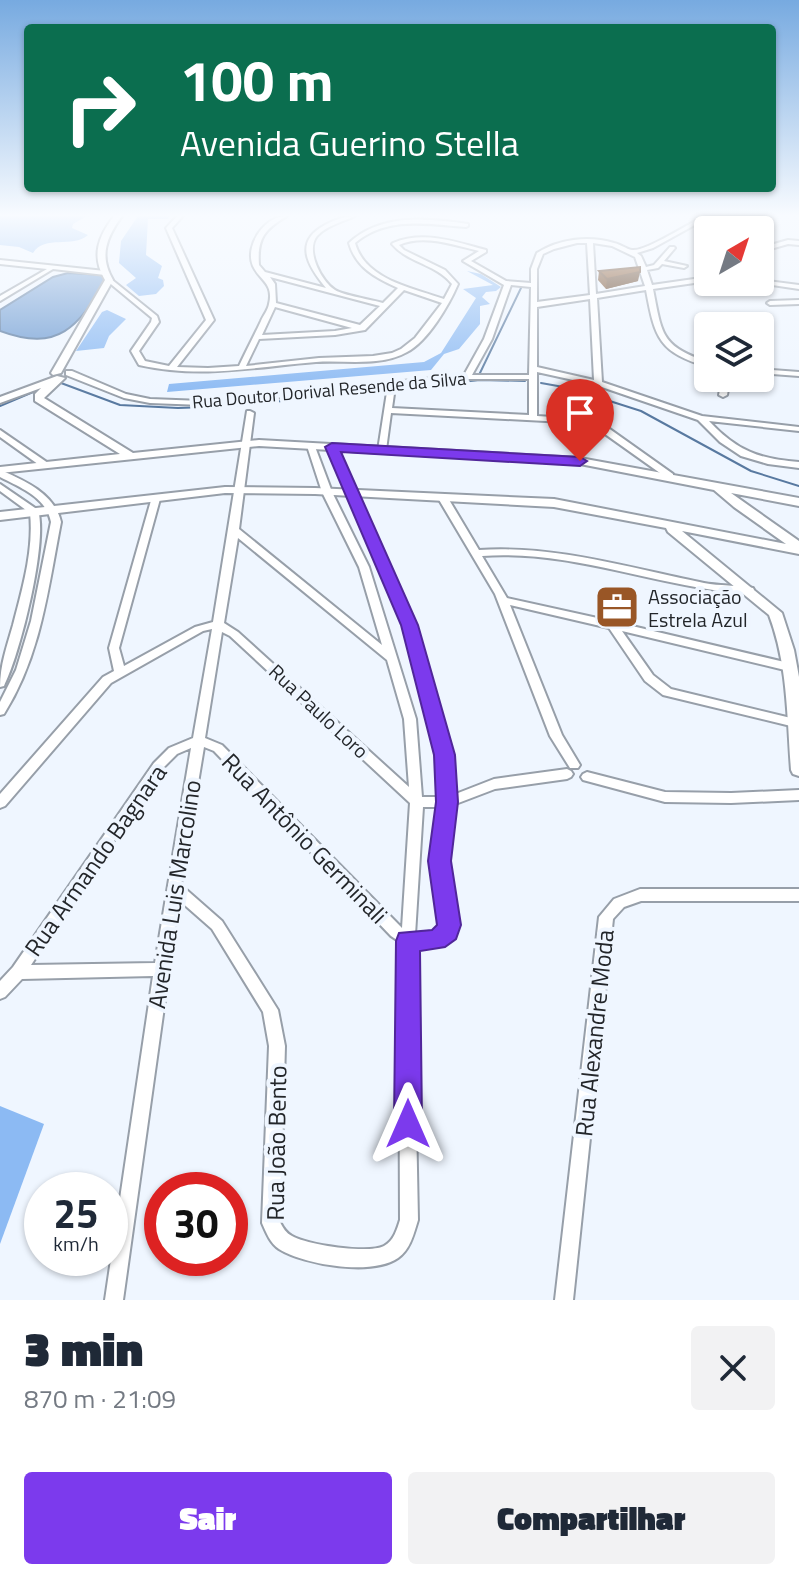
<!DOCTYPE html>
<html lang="pt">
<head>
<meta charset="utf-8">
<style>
  :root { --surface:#fff; --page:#f2f2f3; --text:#1f2937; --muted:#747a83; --accent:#7c3aed }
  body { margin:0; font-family:"Titillium Web",sans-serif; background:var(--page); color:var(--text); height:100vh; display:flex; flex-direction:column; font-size:30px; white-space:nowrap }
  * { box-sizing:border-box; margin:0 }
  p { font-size:26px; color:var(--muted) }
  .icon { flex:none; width:44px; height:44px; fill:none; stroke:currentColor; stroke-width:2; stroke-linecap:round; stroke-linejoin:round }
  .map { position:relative; height:1300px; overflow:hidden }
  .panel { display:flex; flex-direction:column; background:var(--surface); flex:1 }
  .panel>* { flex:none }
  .banner { position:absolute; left:24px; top:24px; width:752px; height:168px; border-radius:8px; box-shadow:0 2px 6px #0004; background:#0b6e4f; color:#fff; overflow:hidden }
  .needle { width:52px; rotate:39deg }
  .fabs { position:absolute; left:694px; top:216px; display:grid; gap:16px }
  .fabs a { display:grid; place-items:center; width:80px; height:80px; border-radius:8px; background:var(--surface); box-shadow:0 2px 6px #0004; font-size:40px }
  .speed { position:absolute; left:24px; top:1172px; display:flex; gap:16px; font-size:40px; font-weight:700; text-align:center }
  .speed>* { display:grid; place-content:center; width:104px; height:104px; border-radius:50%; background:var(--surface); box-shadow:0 2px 6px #0004; line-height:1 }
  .speed small { font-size:20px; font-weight:400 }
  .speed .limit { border:12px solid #d22; background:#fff; color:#111 }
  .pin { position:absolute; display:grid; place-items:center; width:68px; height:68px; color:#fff; margin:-82px -34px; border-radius:50% 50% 50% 0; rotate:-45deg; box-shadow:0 0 8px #0007 }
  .pin .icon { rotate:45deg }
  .me { position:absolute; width:88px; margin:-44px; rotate:0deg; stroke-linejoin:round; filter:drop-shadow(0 0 6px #0008) }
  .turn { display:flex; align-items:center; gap:28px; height:168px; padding:0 24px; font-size:36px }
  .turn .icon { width:104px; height:104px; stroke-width:2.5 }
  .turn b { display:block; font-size:56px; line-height:68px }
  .round { display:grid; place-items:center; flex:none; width:84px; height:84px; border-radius:8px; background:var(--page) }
  .head { display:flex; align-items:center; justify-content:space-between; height:136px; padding:0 24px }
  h1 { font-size:48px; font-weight:800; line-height:60px }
  .button { display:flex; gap:16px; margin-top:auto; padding:16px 24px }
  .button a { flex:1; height:92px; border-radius:8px; background:var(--accent); color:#fff; font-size:32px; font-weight:800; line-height:92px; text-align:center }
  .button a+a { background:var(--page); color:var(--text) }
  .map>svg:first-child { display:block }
  .forest { fill:#8cbaf3 }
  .water { fill:#6f9cd3; stroke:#5879a0; stroke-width:2 }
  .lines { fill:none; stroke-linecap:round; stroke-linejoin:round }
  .stream { stroke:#5879a0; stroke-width:2 }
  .street-casing { stroke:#979fa9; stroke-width:4 }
  .secondary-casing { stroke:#979fa9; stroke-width:4 }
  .street { fill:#fff; fill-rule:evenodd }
  .secondary { fill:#fff; fill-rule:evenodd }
  .wall { fill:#613109 }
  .shaded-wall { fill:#4f2808 }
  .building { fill:#71390b; stroke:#4f2808; stroke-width:2 }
  .route { fill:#7c3aed; stroke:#51269a; stroke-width:2 }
  .labels { text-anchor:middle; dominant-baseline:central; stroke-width:8; stroke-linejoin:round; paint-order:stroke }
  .far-street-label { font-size:18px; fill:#23262a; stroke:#eff6ff }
  .poi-label { font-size:20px; fill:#23262a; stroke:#eff6ff; text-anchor:start }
  .street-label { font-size:20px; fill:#23262a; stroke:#eff6ff }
  .near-street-label { font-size:24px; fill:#23262a; stroke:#eff6ff }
</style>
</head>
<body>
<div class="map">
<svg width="799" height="1300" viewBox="0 0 799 1300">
  <rect width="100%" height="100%" fill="#eff6ff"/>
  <g class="forest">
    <path d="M0 216H87L73 224 72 228 88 235C72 249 45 234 33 253L19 247 0 245Z"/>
    <path d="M138 216H169L168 219H148L146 255 162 266 158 278 163 280 164 286 156 294 139 296 126 285 136 278 119 263 121 241Z"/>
    <path d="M467 271 481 274 501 287 496 291 486 292 482 297 490 304 480 306V324L459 349 444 354 431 370 167 392 169 384 424 362 441 353 476 298 463 289 493 285Z"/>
    <path d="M107 310 126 319 109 336 104 348 76 351 102 312Z"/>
    <path d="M0 1106 44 1124 0 1244Z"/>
  </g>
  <path class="water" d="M68 273 103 275 106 281C78 326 59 353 0 331V310L53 277Z"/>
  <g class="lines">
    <g class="stream">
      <path d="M479 375 521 288"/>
      <path d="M61 383 120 405 178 408 236 406 480 380 525 381"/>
      <path d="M541 383 569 388 641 411 751 471 799 486"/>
      <path d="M0 406 33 392"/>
    </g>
    <g class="street-casing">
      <g id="street">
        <path d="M177 216H183L172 228 214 320 177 367 208 368 239 366C246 351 254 336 261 321 263 316 268 310 269 304 274 283 260 281 253 266 244 245 266 215 287 216 265 229 257 238 259 265L265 272 326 288C308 266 293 242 325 225 334 220 344 216 355 216 343 222 327 225 317 236 305 251 322 282 335 290 342 295 373 300 383 303L398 288C376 278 356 268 349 243 381 213 428 218 468 224V226L466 227C427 224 387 216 355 243 365 280 413 288 444 299L452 284C436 264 408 263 392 244L393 243C424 230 456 242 486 250V252L471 261 506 281 531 283V269L537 253C559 239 589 235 614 243 620 244 626 249 632 250 645 252 690 223 704 216H711L653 248 637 253 641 256 646 267 654 265 670 247H674L675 248 664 261 687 266 684 268 662 264 658 268 647 270 652 285 708 277V281L653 289C662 335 661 346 708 362V367C659 352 655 339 646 290L597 298 602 382 702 416 799 427V431L709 421C737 451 759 459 799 462V468L768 464 741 456 720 442 698 420 596 385 537 372V416L584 419 604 425 673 474V478H667L598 429 583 423 391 413 386 450 382 453 378 450 387 392 394 394 392 408 529 415V379H467L202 405 150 403 124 398 66 375V371H72L126 394 150 399 202 401 464 375 484 339 504 285 463 261 479 251C453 245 424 234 399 245L404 250 445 270 458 284C449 305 428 341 407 352 380 367 346 360 316 362 254 367 202 379 139 365L131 351 151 322 152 318 106 280 111 279 157 316 159 322 139 351 145 361 169 366 206 320 166 228ZM577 243H587L590 295 537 302V269L543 254 554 249ZM593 243 612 246 635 257 645 286 596 294ZM270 277 380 306 360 325 276 303 275 284ZM511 285 531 287 529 375H472L492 339ZM404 290 442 303 415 338 401 349 392 353 373 356 319 358 246 366 259 339 335 335 365 330ZM590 299 594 380 537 367V307ZM275 307 352 328 335 331 262 335Z"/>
        <path d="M754 216H762C756 219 731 230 726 230L736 222Z"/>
        <path d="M788 240 799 241V245L788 244 760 252V248Z"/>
        <path d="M0 260 105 271 108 273 105 275 53 269 0 301V296L47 269 0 264Z"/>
        <path d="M760 280 799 285V289L758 283 757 282H760Z"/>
        <path d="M799 300V304L770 305 767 303 770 301Z"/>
        <path d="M760 369 799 372V376L760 373Z"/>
        <path d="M722 378H730L727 395 723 397 719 395Z"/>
        <path d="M247 411H250L254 413 239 529 382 645 359 567 322 492 307 446 311 443 314 444 332 492 369 567 416 719 422 797H440L439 755 405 625 328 447 329 445H335L336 447 415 625 451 755 453 795 494 779 567 769 571 771 573 774 571 777 567 779 495 789 453 805 446 861 455 932C447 945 430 950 415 947L413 966 418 1220C414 1233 410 1250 398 1258 372 1276 305 1265 279 1249 270 1243 266 1232 262 1223L269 1046 263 1012 212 929 179 900 123 1300H105L153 976 22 979 5 997 0 999V981L13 967 154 763 169 748 193 738 212 629 203 631 111 683 5 806 0 808V794L103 677 114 671 109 648 152 497 155 496 160 499 119 648 124 666 195 627 213 622ZM238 538 387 660 404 719 409 787 238 632 224 623ZM222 632 230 636 410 803 402 928 222 745 205 738ZM204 747 214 751 391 936 400 942 399 966 400 1220C397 1229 394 1241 384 1246 368 1254 308 1245 292 1236 286 1233 283 1228 280 1222L285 1046 278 1010 222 921 181 885ZM191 748 155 963 31 965 162 769 177 754ZM423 807H440L432 861 440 929C432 935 425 936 415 935Z"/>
        <path d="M0 430 48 463V467H42L0 437Z"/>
        <path d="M0 470C24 480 55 494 61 522 48 589 41 655 4 714L0 715V702L16 670 31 621 51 522C46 497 21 488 0 477Z"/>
        <path d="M0 484 38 510C48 542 20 655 4 686L0 687C0 665 7 646 13 625 22 590 34 550 30 513L0 491Z"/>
        <path d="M443 495 448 498 479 550C556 545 629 568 704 583 720 586 736 585 753 588L754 590 749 593 727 592C645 582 567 550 482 556L507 598 611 621 793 664 795 667 793 670 789 671 622 631 653 675 671 689 795 719 799 720V726L795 727 663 695 645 681 609 628 510 605 562 735 580 765 578 768H570L550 736 495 594 438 498Z"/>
        <path d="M587 772 665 792 731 793 799 790V800L731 803 665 802 583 780 581 777 583 774Z"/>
        <path d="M640 889H799V901H641L624 907 613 919 573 1300H555L599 917 614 899Z"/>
      </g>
    </g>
    <g class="secondary-casing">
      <g id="secondary">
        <path d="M114 216H122C106 238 99 256 113 280L61 373 53 375 51 373 105 280C91 256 98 237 114 216Z"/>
        <path d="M57 376 65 378 44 398 133 453 259 440 580 458 799 498V506L731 493 799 541V554L682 531 782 613 794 650 799 677V776L793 774 791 770C787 718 788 665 769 615L668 532 666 528 554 507 315 494 225 493 0 520V512L225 487 315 488 554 499 786 544 734 507 714 490 580 464 259 446 0 473V467L120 454 35 401V394L41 388 0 403V397Z"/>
      </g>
    </g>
    <use href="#street" class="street"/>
    <use href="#secondary" class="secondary"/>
  </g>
  <path class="wall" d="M599 271 638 281 606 289 598 280Z"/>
  <path class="shaded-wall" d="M640 272 638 281 606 289 607 279Z"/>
  <path class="building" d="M640 267V272L607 279 599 271Z"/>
  <linearGradient id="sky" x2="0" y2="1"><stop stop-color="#77aae0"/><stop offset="0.54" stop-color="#f8fbff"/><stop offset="1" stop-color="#f8fbff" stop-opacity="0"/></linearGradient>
  <rect width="799" height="398" fill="url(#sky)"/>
  <path class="route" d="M332 443 580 457 587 461 580 466 341 452 418 625 455 755 458 802 451 861 461 925 456 939 445 947 420 951 422 1124 418 1134 408 1138 398 1134 394 1124 396 941 399 933 432 930 437 925 428 861 436 802 434 755 401 625 325 447Z"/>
  <defs>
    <g id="office-square" transform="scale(2.3)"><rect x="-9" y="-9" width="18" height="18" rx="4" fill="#995626" stroke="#eff6ff"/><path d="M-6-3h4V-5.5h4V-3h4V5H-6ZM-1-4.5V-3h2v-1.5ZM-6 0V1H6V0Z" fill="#fff"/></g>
  </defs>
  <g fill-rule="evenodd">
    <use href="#office-square" x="617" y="607"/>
  </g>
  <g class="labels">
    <g class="far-street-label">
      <text transform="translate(329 390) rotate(-5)">Rua Doutor Dorival Resende da Silva</text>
    </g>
    <g class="poi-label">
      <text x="648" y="596">Associação<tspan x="648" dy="23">Estrela Azul</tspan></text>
    </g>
    <g class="street-label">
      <text transform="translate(319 711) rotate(43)">Rua Paulo Loro</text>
    </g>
    <g class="near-street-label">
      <text transform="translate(305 838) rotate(46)">Rua Antônio Germinali</text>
      <text transform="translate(95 860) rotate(-55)">Rua Armando Bagnara</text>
      <text transform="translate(174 894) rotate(-81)">Avenida Luis Marcolino</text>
      <text transform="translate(594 1033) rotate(-84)">Rua Alexandre Moda</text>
      <text transform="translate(276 1143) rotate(-89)">Rua João Bento</text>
    </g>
  </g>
</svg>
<div class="fabs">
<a><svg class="needle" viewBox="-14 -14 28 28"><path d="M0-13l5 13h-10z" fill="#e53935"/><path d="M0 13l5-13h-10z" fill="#747a83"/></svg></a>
<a><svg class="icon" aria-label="layers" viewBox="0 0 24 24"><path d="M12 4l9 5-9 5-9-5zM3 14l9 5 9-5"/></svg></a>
</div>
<div class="speed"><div>25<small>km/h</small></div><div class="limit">30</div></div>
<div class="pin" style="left:580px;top:461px;background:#d93025"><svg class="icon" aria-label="arrive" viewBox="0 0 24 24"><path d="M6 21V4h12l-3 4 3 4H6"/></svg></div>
<svg class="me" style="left:408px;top:1124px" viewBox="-20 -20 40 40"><path d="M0-17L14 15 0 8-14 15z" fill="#7c3aed" stroke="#fff" stroke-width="4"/></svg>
<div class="banner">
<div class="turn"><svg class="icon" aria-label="right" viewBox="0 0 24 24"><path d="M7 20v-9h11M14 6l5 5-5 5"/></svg><div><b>100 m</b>Avenida Guerino Stella</div></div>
</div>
</div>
<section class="panel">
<div class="head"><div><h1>3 min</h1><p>870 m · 21:09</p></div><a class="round"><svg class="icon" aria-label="close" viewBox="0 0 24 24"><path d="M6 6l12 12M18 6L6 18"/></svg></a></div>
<div class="button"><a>Sair</a><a>Compartilhar</a></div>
</section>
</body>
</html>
